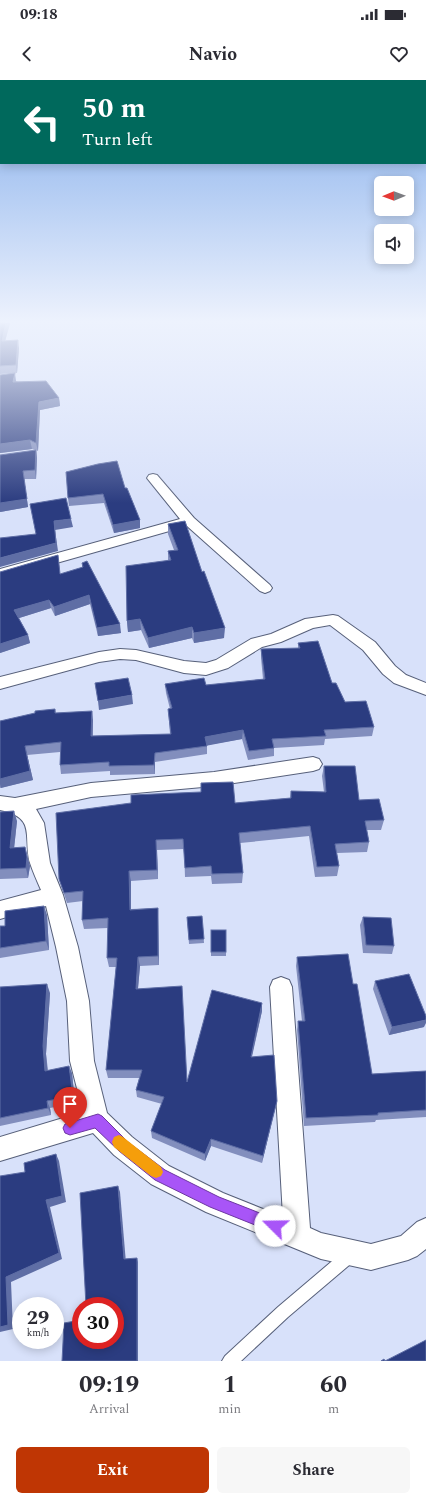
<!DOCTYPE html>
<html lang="en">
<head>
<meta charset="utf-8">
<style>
  :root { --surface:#fff; --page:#f7f7f7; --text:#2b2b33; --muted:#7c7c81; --accent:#bf3604 }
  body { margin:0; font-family:Spectral,serif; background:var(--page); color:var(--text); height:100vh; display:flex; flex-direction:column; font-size:15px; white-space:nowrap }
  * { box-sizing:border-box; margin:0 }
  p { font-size:13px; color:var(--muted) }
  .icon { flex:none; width:22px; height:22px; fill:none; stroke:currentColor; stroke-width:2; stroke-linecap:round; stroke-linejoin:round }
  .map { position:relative; height:1281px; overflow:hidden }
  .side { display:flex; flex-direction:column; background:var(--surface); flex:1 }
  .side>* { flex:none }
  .top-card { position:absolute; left:0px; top:0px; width:426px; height:84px; box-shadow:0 2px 10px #0003; background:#00695c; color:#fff; overflow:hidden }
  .needle { width:26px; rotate:269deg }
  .fabs { position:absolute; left:374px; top:96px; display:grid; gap:8px }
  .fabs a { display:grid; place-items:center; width:40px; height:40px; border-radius:6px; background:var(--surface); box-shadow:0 2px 10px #0003; font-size:20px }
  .speed { position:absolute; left:12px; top:1217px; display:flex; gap:8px; font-size:20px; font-weight:700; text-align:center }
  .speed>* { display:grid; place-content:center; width:52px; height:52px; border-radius:50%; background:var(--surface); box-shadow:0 2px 10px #0003; line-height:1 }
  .speed small { font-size:10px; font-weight:400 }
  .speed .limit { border:6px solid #d22; background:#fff; color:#111 }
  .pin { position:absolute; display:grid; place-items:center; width:34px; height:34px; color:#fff; margin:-41px -17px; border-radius:50% 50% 50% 0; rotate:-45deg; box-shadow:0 0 4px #0007 }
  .pin .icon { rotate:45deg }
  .me { position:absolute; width:44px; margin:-22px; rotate:292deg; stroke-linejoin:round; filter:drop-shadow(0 0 3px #0008) }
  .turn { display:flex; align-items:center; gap:14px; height:84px; padding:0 16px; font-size:18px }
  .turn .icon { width:52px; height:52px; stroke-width:2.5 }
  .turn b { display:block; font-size:28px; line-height:34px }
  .eta { display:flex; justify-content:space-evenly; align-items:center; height:68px; text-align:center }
  .eta b { font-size:24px; font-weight:700; line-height:28px }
  .button { display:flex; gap:8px; margin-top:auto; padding:8px 16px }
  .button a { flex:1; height:46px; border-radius:6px; background:var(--accent); color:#fff; font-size:16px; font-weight:700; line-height:46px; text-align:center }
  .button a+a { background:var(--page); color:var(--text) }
  .status { display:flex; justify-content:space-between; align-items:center; height:28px; padding:0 20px; background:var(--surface); direction:ltr }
  .status svg { height:11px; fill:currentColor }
  header { display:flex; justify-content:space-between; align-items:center; height:52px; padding:0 16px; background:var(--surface); font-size:18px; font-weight:700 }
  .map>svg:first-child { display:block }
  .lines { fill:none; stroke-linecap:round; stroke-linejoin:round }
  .lane-casing { stroke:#57607a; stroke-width:2 }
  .street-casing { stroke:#57607a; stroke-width:2 }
  .lane { fill:#fff; fill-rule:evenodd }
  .street { fill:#fff; fill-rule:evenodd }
  .wall { fill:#828ebd }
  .shaded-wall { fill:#5f6ea5 }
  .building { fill:#2b3c80; stroke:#5f6ea5 }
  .route { fill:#a855f7; stroke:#6d37a1 }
  .slow { fill:#f59e0b }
</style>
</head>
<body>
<div class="status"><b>09:18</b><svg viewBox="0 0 49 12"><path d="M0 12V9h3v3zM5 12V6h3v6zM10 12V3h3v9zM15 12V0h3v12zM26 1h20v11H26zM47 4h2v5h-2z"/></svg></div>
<header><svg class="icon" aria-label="back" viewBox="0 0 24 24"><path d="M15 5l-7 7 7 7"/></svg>Navio<svg class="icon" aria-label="heart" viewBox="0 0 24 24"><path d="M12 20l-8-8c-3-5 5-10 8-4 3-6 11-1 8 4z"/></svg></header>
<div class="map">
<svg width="426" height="1281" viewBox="0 0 426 1281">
  <rect width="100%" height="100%" fill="#d8e1fa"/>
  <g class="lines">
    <g class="lane-casing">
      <path id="lane" d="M349 1169 354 1171 356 1176 354 1181 288 1237 241 1281H222L225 1276 278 1227 344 1171Z"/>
    </g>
    <g class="street-casing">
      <g id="street">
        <path d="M153 394 157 395 194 438 270 505 272 508 270 511 265 513 260 511 187 446 0 499V489L180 439 147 398 149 395Z"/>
        <path d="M333 535 338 536 375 562 395 586 406 595 426 603V615L394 603 383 594 363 570 330 545 313 548 281 562 262 567 228 588 206 595 184 593 136 580 120 579 99 582 0 609V597L99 572 120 569 136 570 184 581 206 583 216 580 251 559 271 554 305 539Z"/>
        <path d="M313 677 319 679 322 684 319 689 313 691 214 706 91 717 36 729 44 743 50 783 63 815 78 867 89 921 94 981 107 1033 132 1057 169 1086 223 1113 283 1137 270 907 273 900 281 897 289 900 292 907 310 1148 321 1153 371 1164 401 1156 417 1142 426 1138V1169L417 1176 408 1180 371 1190 321 1179 206 1132 151 1104 114 1075 93 1053 0 1081V1057L83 1032 70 981 67 921 56 867 46 826 0 839V821L41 810C37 801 33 792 30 783 23 755 37 738 0 730V716L15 718 91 703 214 692Z"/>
      </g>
    </g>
    <use href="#lane" class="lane"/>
    <use href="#street" class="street"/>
  </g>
  <g class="wall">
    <path d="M0 243H10L5 261 19 268 17 293 0 294Z"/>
    <path d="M0 295 16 301 59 318 60 326 40 330 38 371 36 370 37 378 36 399H24L28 427 0 432 35 370 32 369 0 373Z"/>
    <path d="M125 408 140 440V448L114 453 104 423 69 426 68 418Z"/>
    <path d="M168 444 224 558 194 563 192 558 149 568 141 550 128 552 127 541 168 480V471L174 470 168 454Z"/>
    <path d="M82 483 121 553 98 556 90 524 55 536 51 528 19 538 28 555 30 563 0 573V492L59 484 60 494 82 488Z"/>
    <path d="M298 563 332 603 345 622 374 647 372 656 325 659 324 665 274 668V676L248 680 242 659 207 665V674L155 682V694L110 695V691L61 694 60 685V672L27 675 33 700 0 708V641L55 629 56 633 93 640V656L170 654 168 629H170L166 613 165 604 206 605 263 599 261 578V569L298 568Z"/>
    <path d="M324 686 359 720 384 740 381 750H367L369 762 367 772 337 773 339 786 337 796 315 797 309 756 240 763 243 793 242 803 212 804 211 796 185 797 184 769 157 770 158 799 131 801V829L158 828V837L159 885 140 886 138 909 187 1001 262 923V931L252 977 277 1021 262 1083 211 1066 205 1081 152 1058 151 1051 162 1024 137 1017 136 1010 139 998H108L106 990 116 887H109L107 878 108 848 84 849 82 840 83 821 67 823 59 799 235 723 290 718 291 711 324 712 322 696Z"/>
    <path d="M0 732 17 741 14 768 27 777 30 786 28 798 0 799Z"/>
    <path d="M47 835 49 870 0 878V846H5Z"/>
    <path d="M202 836 204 863 189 864 187 837Z"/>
    <path d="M363 837 394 866 392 874 363 873 360 845Z"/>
    <rect x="211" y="850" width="15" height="26"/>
    <path d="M297 877 353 904 372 994 426 991V1037L376 1040 375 1042 304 1046 297 950 298 941H302L296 886Z"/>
    <path d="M375 901 424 947 389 955 373 909Z"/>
    <path d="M0 907 50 913 46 974 48 990 72 993 75 1023 50 1028 51 1035 0 1046Z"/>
  </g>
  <g class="shaded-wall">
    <path d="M6 243H10L3 269 2 261Z"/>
    <path d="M18 260 19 268 17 293 16 285Z"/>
    <path d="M15 293 16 301 15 309 13 302Z"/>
    <path d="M59 318 60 326 40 330 38 371 36 363 39 322Z"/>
    <path d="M30 360 32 369 0 373V364Z"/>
    <path d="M36 370 37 378 36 399 35 390Z"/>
    <path d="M23 391 28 427 0 432V423Z"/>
    <path d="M71 439 73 447 55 450 58 471 0 487V478L56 463 54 441Z"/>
    <path d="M140 440V448L114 453 113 445Z"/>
    <path d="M89 515 90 524 55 536 54 527Z"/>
    <path d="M49 520 51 528 16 539 14 530Z"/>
    <path d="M140 539 141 550 128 552 127 541Z"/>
    <path d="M120 544 121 553 98 556 97 548Z"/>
    <path d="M192 547V558L149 568 148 558Z"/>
    <path d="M225 548 224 558 194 563V553Z"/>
    <path d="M28 555 30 563 0 573V564Z"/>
    <path d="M132 615 133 624 99 630 98 621Z"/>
    <path d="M92 631 93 640 92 665 91 656Z"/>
    <path d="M243 650 242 659 205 666V657Z"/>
    <path d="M25 666 33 700 1 708 0 704V699Z"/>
    <path d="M155 673V694L154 685Z"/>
    <path d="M14 731 17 741 13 778 10 768Z"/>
    <path d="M156 760 157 770 158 799 157 790Z"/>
    <path d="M25 767 30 786 28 798 26 788Z"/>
    <path d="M129 791 131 801V839L130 830Z"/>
    <path d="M44 826 47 835 49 870 46 861Z"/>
    <path d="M158 828V837L159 885 158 876Z"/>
    <path d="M138 877 140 886 137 918 136 909Z"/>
    <path d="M47 904 50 913 46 974 48 998 45 991 43 966Z"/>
    <path d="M262 923V931L250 984 251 977Z"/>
    <path d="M426 940V943L424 947 389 955 392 947Z"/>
    <path d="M69 986 72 993 75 1023 73 1016Z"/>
    <path d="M47 1021 50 1028 51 1035 48 1028Z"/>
    <path d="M277 1021 275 1028 262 1083 263 1076Z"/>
    <path d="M211 1059V1066L205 1081V1074Z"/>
    <path d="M56 1074 59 1081 66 1122 50 1127 62 1179 11 1202 13 1249 0 1252V1247L6 1197 46 1120Z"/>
    <path d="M118 1106 120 1112 126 1183 124 1179Z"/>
    <path d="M137 1178 138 1182V1281H137Z"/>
  </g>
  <g class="building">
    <path d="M0 243H6L2 261 18 260 16 285 0 286Z"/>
    <path d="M15 293 13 302 46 301 59 318 39 322 36 363 30 360 0 364V295Z"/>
    <path d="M36 370 35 390 23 391 27 419 0 423V375Z"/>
    <path d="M117 381 125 408H127L140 440 113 445 103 414 68 418 66 392 98 384Z"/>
    <path d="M66 418 71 439 54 441 56 463 0 478V458L36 454 30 424Z"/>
    <path d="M185 441 202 492 204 491 225 548 194 553 192 547 148 558 140 539 127 541 126 486 171 480 168 471 178 470 168 444Z"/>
    <path d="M58 475 60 494 83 487 82 483 87 481 120 544 97 548 89 515 54 527 49 520 14 530 28 555 0 564V492Z"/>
    <path d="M318 561 332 603H336L345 622 366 621 374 647 324 650 326 656 272 659 274 668 249 671 243 650 205 657 207 666 155 673 154 685 109 686V682L60 685 61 662 25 666 30 691 0 699V641L35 633V631L55 629V633L92 631 91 656 171 654 168 629 172 628 165 604 204 598 206 605 265 599 261 569 300 568 298 563Z"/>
    <path d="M128 598 132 615 98 621 95 603Z"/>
    <path d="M324 686H355L359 720 379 719 384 740 365 741 369 762 335 764 339 786 317 787 310 746 239 753 243 793 212 794 211 786 185 788 183 759 156 760 157 790 129 791 130 830 158 828V876L138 877 136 909 182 906 187 1002 212 910 262 923 251 977 274 975 277 1021 263 1076 211 1059 205 1074 151 1051 164 1017 136 1010 142 990H106L117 878H107L108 838 82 840 83 811 64 813 59 799 56 733 131 723V715L201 712V703L233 702 235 723 291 718V711L326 712Z"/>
    <path d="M14 731 10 768 25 767 27 777 26 788 0 789V732Z"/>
    <path d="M44 826 46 861 0 868V846H5V831Z"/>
    <path d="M202 836 204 859 189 860 187 837Z"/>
    <path d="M363 837 391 838 394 866 366 865Z"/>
    <rect x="211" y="850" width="15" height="22"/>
    <path d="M348 874 353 904H357L372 994 426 991V1030L378 1033V1035L306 1038 298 941H305L297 877Z"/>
    <path d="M409 894 426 936V940L392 947 375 901Z"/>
    <path d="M47 904 43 966 45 991 69 986 73 1016 47 1021 48 1028 0 1038V907Z"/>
    <path d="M56 1074 62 1116 46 1120 59 1173 6 1197 8 1245 0 1247V1096L25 1092 24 1083Z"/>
    <path d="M118 1106 124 1179 137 1178V1281H62L64 1243 81 1240V1260H115V1226H86L80 1113Z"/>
    <path d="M426 1260V1281H381L384 1279 385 1281Z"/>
  </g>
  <linearGradient id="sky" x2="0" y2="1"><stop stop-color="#83adeb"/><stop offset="0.57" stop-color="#edf2fd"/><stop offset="1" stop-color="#edf2fd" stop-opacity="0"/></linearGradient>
  <rect width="426" height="423" fill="url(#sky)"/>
  <path class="route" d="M98 1034 102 1036 128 1062 165 1090 219 1117 280 1141 282 1146 280 1151 275 1153 210 1127 155 1100 119 1071 95 1048 70 1055 65 1053 63 1048 65 1044Z"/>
  <path class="slow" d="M119 1055 123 1057 161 1087 163 1092 161 1096 156 1098 151 1096 114 1067 112 1062 114 1057Z"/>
</svg>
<div class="fabs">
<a><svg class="needle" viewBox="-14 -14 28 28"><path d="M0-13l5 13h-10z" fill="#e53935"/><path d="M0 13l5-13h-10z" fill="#7c7c81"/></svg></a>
<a><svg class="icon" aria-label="sound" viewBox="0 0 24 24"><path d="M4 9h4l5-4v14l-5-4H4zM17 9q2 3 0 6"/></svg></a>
</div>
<div class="speed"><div>29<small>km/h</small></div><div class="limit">30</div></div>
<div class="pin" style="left:70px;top:1048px;background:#d93025"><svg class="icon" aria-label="arrive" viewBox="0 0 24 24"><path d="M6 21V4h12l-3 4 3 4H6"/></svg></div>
<svg class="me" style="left:275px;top:1146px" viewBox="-20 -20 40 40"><circle r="19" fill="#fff"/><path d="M0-13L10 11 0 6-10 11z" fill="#a855f7"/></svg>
<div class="top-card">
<div class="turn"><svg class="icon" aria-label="left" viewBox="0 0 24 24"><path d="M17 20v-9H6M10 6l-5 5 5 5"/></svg><div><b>50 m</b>Turn left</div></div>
</div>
</div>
<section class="side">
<div class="eta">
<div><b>09:19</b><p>Arrival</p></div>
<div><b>1</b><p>min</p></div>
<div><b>60</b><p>m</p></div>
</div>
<div class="button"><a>Exit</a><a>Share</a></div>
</section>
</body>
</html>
